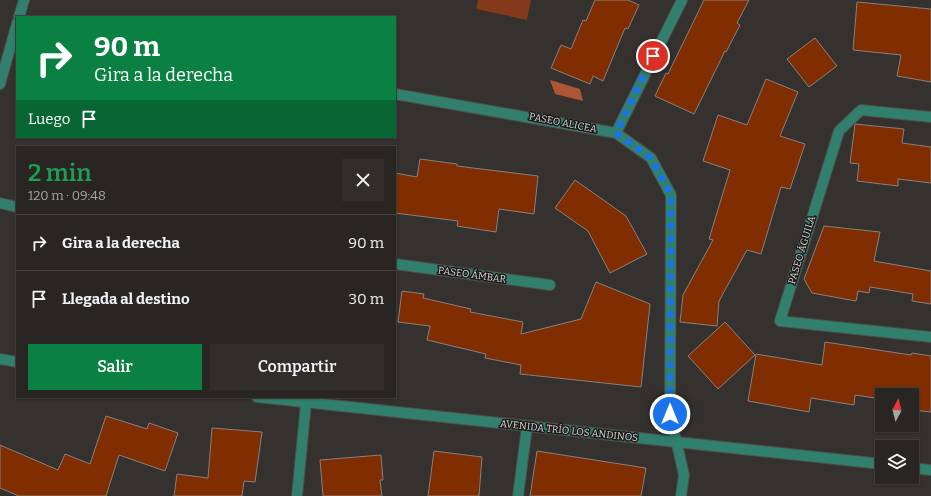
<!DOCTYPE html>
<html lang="es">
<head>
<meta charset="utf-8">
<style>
  :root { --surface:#282523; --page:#302d2b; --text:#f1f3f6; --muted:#a5a5a6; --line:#444241; --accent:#0b8043 }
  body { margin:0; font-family:Bitter,serif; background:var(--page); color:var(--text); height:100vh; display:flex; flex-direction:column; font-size:15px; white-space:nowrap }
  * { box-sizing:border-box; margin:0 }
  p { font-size:13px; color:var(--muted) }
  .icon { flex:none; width:22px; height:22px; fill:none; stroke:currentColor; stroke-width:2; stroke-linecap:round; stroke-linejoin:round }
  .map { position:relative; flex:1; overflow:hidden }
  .drawer { position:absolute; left:16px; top:146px; width:380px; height:252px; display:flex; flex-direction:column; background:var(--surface); border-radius:0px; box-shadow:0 1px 3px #0004,0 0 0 1px var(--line) }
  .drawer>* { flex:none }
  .banner { position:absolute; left:16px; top:16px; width:380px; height:122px; border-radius:0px; box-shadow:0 1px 3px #0004,0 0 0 1px var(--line); background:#0b8043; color:#fff; overflow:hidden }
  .needle { width:26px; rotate:7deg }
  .controls { position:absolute; left:875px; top:388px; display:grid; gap:8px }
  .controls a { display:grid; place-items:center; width:44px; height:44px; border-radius:0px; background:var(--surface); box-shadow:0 1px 3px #0004,0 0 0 1px var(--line); font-size:20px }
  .pin { position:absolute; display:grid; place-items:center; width:34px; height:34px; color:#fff; margin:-17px; border:2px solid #fff; border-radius:50%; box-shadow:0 1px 4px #0007 }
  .me { position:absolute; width:44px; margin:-22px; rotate:0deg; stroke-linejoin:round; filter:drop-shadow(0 0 3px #0008) }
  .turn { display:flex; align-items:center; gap:14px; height:84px; padding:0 12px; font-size:18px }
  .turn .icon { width:52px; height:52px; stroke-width:2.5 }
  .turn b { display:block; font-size:28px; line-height:34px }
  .then { display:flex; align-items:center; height:38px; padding:0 12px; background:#0003; gap:8px; font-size:15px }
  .round { display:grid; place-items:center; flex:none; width:42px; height:42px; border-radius:0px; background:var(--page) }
  .headline { display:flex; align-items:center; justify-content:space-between; height:68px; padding:0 12px }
  h1 { font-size:24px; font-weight:600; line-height:30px; color:#1e9e55 }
  .action { display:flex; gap:8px; margin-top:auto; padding:8px 12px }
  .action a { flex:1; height:46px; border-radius:0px; background:var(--accent); color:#fff; font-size:16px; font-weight:600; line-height:46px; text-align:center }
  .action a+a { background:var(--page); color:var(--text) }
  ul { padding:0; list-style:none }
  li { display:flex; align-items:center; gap:12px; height:56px; padding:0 12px; border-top:1px solid var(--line) }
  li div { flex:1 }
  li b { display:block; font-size:15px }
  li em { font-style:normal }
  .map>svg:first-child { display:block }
  .green { fill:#83391a }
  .water { fill:#ad5633 }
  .building { fill:#812d02; stroke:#86817f }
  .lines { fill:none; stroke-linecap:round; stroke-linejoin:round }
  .minor-casing { stroke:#504c4b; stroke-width:12 }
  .minor { stroke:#30806d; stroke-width:10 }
  .route { stroke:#1a73e8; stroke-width:7; stroke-dasharray:0 12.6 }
  .labels { text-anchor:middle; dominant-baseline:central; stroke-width:3; stroke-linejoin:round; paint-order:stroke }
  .street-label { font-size:10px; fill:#dedcdb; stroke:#1b1919 }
</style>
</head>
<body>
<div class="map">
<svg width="931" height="496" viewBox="0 0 931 496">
  <rect width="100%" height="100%" fill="#35312f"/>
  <path class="green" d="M478 0H531L527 20 476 9Z"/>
  <path class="water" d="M550 80 580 89 583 101 555 94Z"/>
  <g class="building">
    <path d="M595 0H628L639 5 628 29 625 28 603 81 593 76 590 84 551 68 561 45 571 49 583 20 586 21Z"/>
    <path d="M704 0H749L737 23 740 25 726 52 725 51 694 114 655 96 666 73 668 74Z"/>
    <path d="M857 2 931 9V82L897 76 901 55 853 50Z"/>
    <path d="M815 38 837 66 809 87 787 59Z"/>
    <path d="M766 79 798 92 780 136 805 144 790 189 781 187 761 254 747 250 719 301 717 326 680 322 683 295 713 240 709 239 730 170 703 161 718 115 747 125Z"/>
    <path d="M855 124 904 129 902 143 931 147V183L898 179V186L857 181 859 164 850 163Z"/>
    <path d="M420 159 457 164V166L538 176 534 214 499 209 496 232 457 226 458 221 395 213V173L417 177Z"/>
    <path d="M575 180 626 216 647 254 610 273 588 231 555 208Z"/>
    <path d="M824 226 880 232 874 261 931 271V304L912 301 913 294 870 287 869 293 858 291 856 301 812 293 804 279Z"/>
    <path d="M596 282 650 304 641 387 520 374 521 365 485 358 486 354 427 340 430 326 398 322 402 291 424 294 423 298 471 309 470 312 523 322 521 334 581 319Z"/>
    <path d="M725 322 755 355 718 389 688 356Z"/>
    <path d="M825 342 911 355 912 353 931 356V412L912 410V395H882V399L855 395 854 405 811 398 809 412 748 401 756 354 822 365Z"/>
    <path d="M106 416 147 429 149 423 178 433 165 471 119 455 106 496H19L0 488V445L58 470 65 454 90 464Z"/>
    <path d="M212 428 262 432 255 482 244 481 242 496H174L177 474 208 478Z"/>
    <path d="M434 451 482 457 479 496H428Z"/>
    <path d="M537 451 646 468 641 496H530Z"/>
    <path d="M381 455 383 480H380L382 496H323L320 460Z"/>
  </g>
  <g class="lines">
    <g class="minor-casing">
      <g id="minor">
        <path d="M19 17 24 0"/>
        <path d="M0 84 17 23"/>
        <path d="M395 94 616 133 651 158 671 195 670 414 684 475 681 496"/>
        <path d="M931 117 861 110 839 131 780 321 931 337"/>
        <path d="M616 133 682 0"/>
        <path d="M0 203 17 207"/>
        <path d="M395 264 550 285"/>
        <path d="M0 359 17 362"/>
        <path d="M257 397 882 464"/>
        <path d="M912 468 931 470"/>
        <path d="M297 496 306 403"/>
        <path d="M518 496 527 427"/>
      </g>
    </g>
    <use href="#minor" class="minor"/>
  </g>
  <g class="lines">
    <path class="route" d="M653 56 616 133 651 158 671 195 670 414"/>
  </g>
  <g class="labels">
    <g class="street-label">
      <text transform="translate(563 123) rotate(11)">PASEO ALICEA</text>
      <text transform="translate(802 250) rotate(-73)">PASEO ÁGUILA</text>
      <text transform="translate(472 275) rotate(8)">PASEO ÁMBAR</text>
      <text transform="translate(569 431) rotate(6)">AVENIDA TRÍO LOS ANDINOS</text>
    </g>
  </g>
</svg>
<div class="controls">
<a><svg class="needle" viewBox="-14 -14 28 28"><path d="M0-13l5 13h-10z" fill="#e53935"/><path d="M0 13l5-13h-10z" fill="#a5a5a6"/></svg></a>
<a><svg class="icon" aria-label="layers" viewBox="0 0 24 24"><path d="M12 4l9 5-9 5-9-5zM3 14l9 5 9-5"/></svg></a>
</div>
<div class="pin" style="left:653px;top:56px;background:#d93025"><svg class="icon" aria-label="arrive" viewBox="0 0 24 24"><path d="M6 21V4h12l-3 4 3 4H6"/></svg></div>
<svg class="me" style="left:670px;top:414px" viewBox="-20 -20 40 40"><circle r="17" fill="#1a73e8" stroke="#fff" stroke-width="3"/><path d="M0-11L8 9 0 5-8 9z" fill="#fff"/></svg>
<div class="banner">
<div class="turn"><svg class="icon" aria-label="right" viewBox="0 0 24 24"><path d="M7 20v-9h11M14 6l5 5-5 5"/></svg><div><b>90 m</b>Gira a la derecha</div></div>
<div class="then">Luego<svg class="icon" aria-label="arrive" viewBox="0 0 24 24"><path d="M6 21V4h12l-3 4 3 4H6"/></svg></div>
</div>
<section class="drawer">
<div class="headline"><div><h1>2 min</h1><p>120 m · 09:48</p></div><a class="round"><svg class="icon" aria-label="close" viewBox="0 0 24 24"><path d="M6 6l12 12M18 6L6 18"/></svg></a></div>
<ul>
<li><svg class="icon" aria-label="right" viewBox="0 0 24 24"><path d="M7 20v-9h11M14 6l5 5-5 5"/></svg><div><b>Gira a la derecha</b></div><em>90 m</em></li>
<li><svg class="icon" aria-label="arrive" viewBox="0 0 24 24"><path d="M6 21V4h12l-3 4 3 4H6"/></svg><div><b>Llegada al destino</b></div><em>30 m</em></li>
</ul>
<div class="action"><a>Salir</a><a>Compartir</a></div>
</section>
</div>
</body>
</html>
